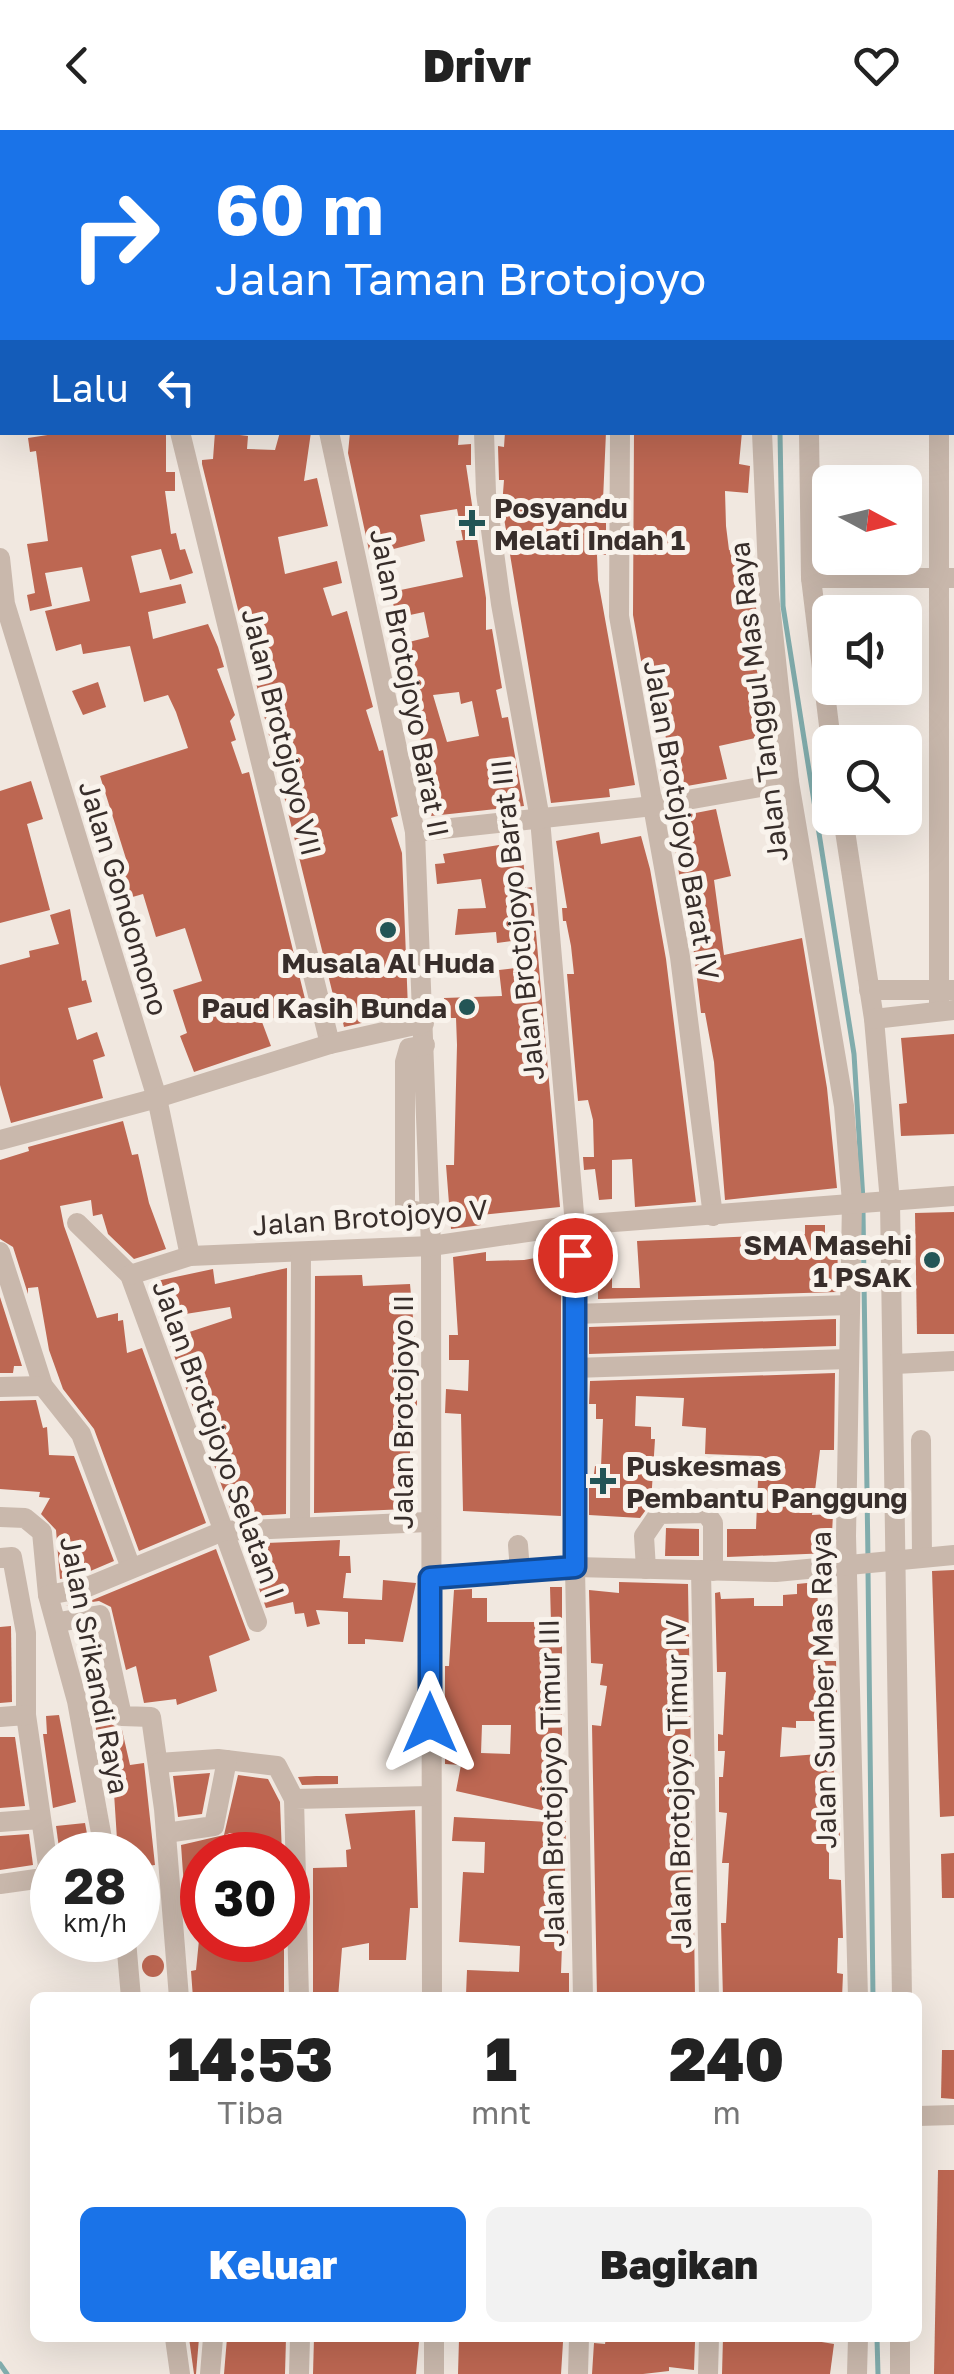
<!DOCTYPE html>
<html lang="id">
<head>
<meta charset="utf-8">
<style>
  :root { --surface:#fff; --page:#f2f2f2; --text:#222; --muted:#767676; --accent:#1a73e8 }
  body { margin:0; font-family:"Golos Text",sans-serif; background:var(--page); color:var(--text); height:100vh; display:flex; flex-direction:column; font-size:38px; white-space:nowrap }
  * { box-sizing:border-box; margin:0 }
  p { font-size:32px; color:var(--muted) }
  .icon { flex:none; width:55px; height:55px; fill:none; stroke:currentColor; stroke-width:2; stroke-linecap:round; stroke-linejoin:round }
  .map { position:relative; flex:1; overflow:hidden }
  .panel { position:absolute; left:30px; top:1862px; width:892px; height:350px; display:flex; flex-direction:column; background:var(--surface); border-radius:15px; box-shadow:0 10px 40px #0002 }
  .panel>* { flex:none }
  .top-card { position:absolute; left:0px; top:0px; width:955px; height:305px; box-shadow:0 10px 40px #0002; background:#1a73e8; color:#fff; overflow:hidden }
  .needle { width:65px; rotate:97deg }
  .controls { position:absolute; left:812px; top:335px; display:grid; gap:20px }
  .controls a { display:grid; place-items:center; width:110px; height:110px; border-radius:15px; background:var(--surface); box-shadow:0 10px 40px #0002; font-size:50px }
  .speed { position:absolute; left:30px; top:1702px; display:flex; gap:20px; font-size:50px; font-weight:700; text-align:center }
  .speed>* { display:grid; place-content:center; width:130px; height:130px; border-radius:50%; background:var(--surface); box-shadow:0 10px 40px #0002; line-height:1 }
  .speed small { font-size:25px; font-weight:400 }
  .speed .limit { border:15px solid #d22; background:#fff; color:#111 }
  .pin { position:absolute; display:grid; place-items:center; width:85px; height:85px; color:#fff; margin:-42px; border:5px solid #fff; border-radius:50%; box-shadow:0 2px 10px #0007 }
  .me { position:absolute; width:110px; margin:-55px; rotate:0deg; stroke-linejoin:round; filter:drop-shadow(0 0 8px #0008) }
  .turn { display:flex; align-items:center; gap:35px; height:210px; padding:0 50px; font-size:45px }
  .turn .icon { width:130px; height:130px; stroke-width:2.5 }
  .turn b { display:block; font-size:70px; line-height:85px }
  .then { display:flex; align-items:center; height:95px; padding:0 50px; background:#0003; gap:20px; font-size:38px }
  .eta { display:flex; justify-content:space-evenly; align-items:center; height:170px; text-align:center }
  .eta b { font-size:60px; font-weight:800; line-height:70px }
  .primary-button { display:flex; gap:20px; margin-top:auto; padding:20px 50px }
  .primary-button a { flex:1; height:115px; border-radius:15px; background:var(--accent); color:#fff; font-size:40px; font-weight:800; line-height:115px; text-align:center }
  .primary-button a+a { background:var(--page); color:var(--text) }
  header { display:flex; justify-content:space-between; align-items:center; height:130px; padding:0 50px; background:var(--surface); font-size:45px; font-weight:800 }
  .map>svg:first-child { display:block }
  .lines { fill:none; stroke-linecap:round; stroke-linejoin:round }
  .stream { stroke:#81acac; stroke-width:5 }
  .building { fill:#bd6752; fill-rule:evenodd }
  .minor { stroke:#c9b8ac; stroke-width:20 }
  .route-casing { stroke:#114b97; stroke-width:25 }
  .route { stroke:#1a73e8; stroke-width:18 }
  .poi-dot { fill:#235556; stroke:#f9f3ec; stroke-width:4 }
  .labels { text-anchor:middle; dominant-baseline:central; stroke-width:10; stroke-linejoin:round; paint-order:stroke }
  .poi-label { font-size:28px; font-weight:bold; fill:#382e2b; stroke:#f9f3ec; text-anchor:start }
  .street-label { font-size:28px; fill:#382e2b; stroke:#f9f3ec }
</style>
</head>
<body>
<header><svg class="icon" aria-label="back" viewBox="0 0 24 24"><path d="M15 5l-7 7 7 7"/></svg>Drivr<svg class="icon" aria-label="heart" viewBox="0 0 24 24"><path d="M12 20l-8-8c-3-5 5-10 8-4 3-6 11-1 8 4z"/></svg></header>
<div class="map">
<svg width="954" height="2244" viewBox="0 0 954 2244">
  <rect width="100%" height="100%" fill="#f1e8e0"/>
  <g class="lines">
    <g class="stream">
      <path d="M797 2V0"/>
      <path d="M780 302 783 476 854 924 863 1070"/>
      <path d="M863 1081 868 1430"/>
      <path d="M868 1441 873 1868"/>
      <path d="M877 2208 878 2244"/>
      <path d="M0 2234 7 2244"/>
    </g>
  </g>
  <g class="building">
    <path d="M67 302 166 304V342H175V361H165L171 404 176 403 180 420 185 419 193 443 170 450 161 419 131 426 140 463 181 454 186 473 148 482 153 509 208 494 218 517 224 537 217 539 235 585 230 591 236 610 231 612 242 644 249 642 307 877 262 892 271 916 194 942 180 906 187 903 173 860 202 851 185 798 156 807 143 764 129 768 119 734 127 732 100 646 188 618 176 582 168 565 144 572 130 516 83 524 81 514 56 521 45 481 90 471 82 437 45 443 52 476 30 481 27 465 35 463 27 414 48 411 36 321 30 322 28 308Z"/>
    <path d="M215 302 248 306 247 319 275 320 280 302H311L304 351 317 348 328 396 278 407 285 444 337 431 342 453 323 458 332 486 347 481 373 577 366 580 379 621 383 620 398 686 391 688 402 723 408 879 379 889 344 897 341 884 338 885 202 334V330L213 329Z"/>
    <path d="M350 302H459L458 315 471 314V335H466L486 468V500L492 499 502 558 496 560 502 588 508 587 524 676 431 686 421 636 426 635 401 514 429 507 424 482 396 488 391 462 463 447 456 411 463 410 457 379 420 385 425 411 370 425 348 323ZM459 562 461 574 472 571 479 606 447 612 433 565Z"/>
    <path d="M505 302H606L602 393H606V425H597L598 450 635 655 609 659 610 667 551 673 502 376 504 350H499L498 316 504 317Z"/>
    <path d="M634 302H742L739 334 750 336 748 363 725 361 726 396 729 420 750 417 752 430 747 431 758 488 752 490 760 524 753 526 759 549 751 551 760 607 719 616 727 649 664 660 659 634 670 632 664 597 653 598 633 485Z"/>
    <path d="M98 552 106 577 83 585 72 561Z"/>
    <path d="M31 651 43 689 27 694 50 780 0 793V661Z"/>
    <path d="M716 679 731 746 714 750 724 825 802 808 827 958 837 1058 725 1070 714 932 705 883H701L686 756H681L670 688Z"/>
    <path d="M599 702 601 714 641 706 650 739 666 829 696 1072 635 1077 632 1029 612 1030V1069L599 1070 595 1039 584 1040 583 1027H594L593 990 588 970 578 971 567 844H574L571 816 566 791H563L562 778H567L556 711Z"/>
    <path d="M499 715 500 721 522 718 526 758 532 757 560 1077 481 1085V1095L451 1099 446 1035H454L457 915 456 888H444V868L502 866 499 840 515 838 512 811 497 813 496 802 455 805 458 779 486 778 481 749 437 754 435 734 445 733 443 724Z"/>
    <path d="M70 779 82 851 86 850 92 872 68 878 77 910 97 902 105 926 93 930 103 968 11 993 0 955V835L30 827 29 821 59 814 50 785Z"/>
    <path d="M954 904V1004L901 1006 899 974 907 973 901 908Z"/>
    <path d="M123 991 132 1025 138 1024 149 1073 166 1119 134 1129 108 1104 102 1084 93 1086 91 1070 60 1076 64 1096 97 1188 118 1183V1191L123 1190 127 1223 142 1218 206 1393 139 1421 94 1299 63 1259 49 1220 38 1157 28 1158V1164L13 1117 0 1109V1030L29 1021 28 1017Z"/>
    <path d="M954 1082V1204H917L915 1083Z"/>
    <path d="M805 1095H825V1112H838L837 1162 598 1169V1144H589V1108L612 1107V1158H640L637 1111 805 1104Z"/>
    <path d="M561 1116V1386L463 1381 461 1284 445 1283 446 1259 468 1261 469 1230H449V1205H458L453 1127 486 1122V1131L524 1130 552 1125V1117Z"/>
    <path d="M287 1138 286 1384 233 1387 168 1209 232 1188 230 1177 160 1188 152 1152 213 1139 215 1154Z"/>
    <path d="M362 1145 363 1156 410 1154 415 1210H404V1242H417V1284H412L407 1379 314 1383 315 1146Z"/>
    <path d="M0 1167 22 1236H14L13 1243H0Z"/>
    <path d="M836 1189V1216L589 1224V1197Z"/>
    <path d="M835 1243 834 1320H820L812 1385 833 1384 831 1423 727 1427V1399H756L759 1326 705 1324 706 1298 682 1296 684 1268 636 1266 635 1296 651 1297V1309H655L651 1373 640 1388 589 1385V1352H593L595 1336 601 1337 603 1289H596V1274H589L590 1251Z"/>
    <path d="M36 1270 43 1298 47 1297 49 1325 74 1326 114 1431 81 1445 60 1449 56 1400 41 1384 50 1368 39 1367 40 1362 0 1359V1271Z"/>
    <path d="M666 1398 699 1399V1426H665Z"/>
    <path d="M340 1410 339 1426H350L351 1443H346L343 1468 382 1470 383 1450 416 1453 403 1512 365 1509V1514H348V1482L316 1480 320 1494 307 1497 304 1483 295 1484 293 1472 266 1478 243 1414Z"/>
    <path d="M216 1419 250 1510 209 1526 217 1561 177 1575 176 1569 144 1573 136 1536 126 1540 111 1477 99 1471 65 1476 90 1471Z"/>
    <path d="M954 1440V1686L940 1687 932 1441Z"/>
    <path d="M619 1452 688 1454 693 1755 689 1790 694 1791 695 1867 597 1868 592 1595 601 1596 607 1556 600 1555 603 1534 591 1533 589 1460 619 1463Z"/>
    <path d="M817 1452 820 1531H836L837 1571H832V1591H796V1598L782 1597 780 1627 832 1623 840 1706H834L833 1718H829V1749L841 1750 843 1808H838L837 1843 843 1844 842 1868H723L721 1793H726L729 1733H722L727 1683 719 1682V1647H723L725 1621H718V1604L723 1605 726 1542H717L715 1463 720 1462 721 1469 754 1468V1476H783V1465L797 1464V1454Z"/>
    <path d="M550 1457H562V1691H566L564 1792H568V1816H562L561 1843H569V1863L466 1865 467 1840 519 1842 520 1816 459 1812 463 1742 484 1743 485 1712 452 1711 454 1687 549 1692 550 1682 456 1661 461 1635 445 1634V1536H449L454 1460 472 1459V1468H487V1492H551ZM482 1595H511L510 1624 481 1623Z"/>
    <path d="M11 1496 12 1572 0 1573V1497Z"/>
    <path d="M93 1520 98 1540 85 1543 80 1522Z"/>
    <path d="M105 1574 111 1594 122 1600 130 1635 144 1633 155 1735 138 1737V1725H118L114 1663 109 1664 106 1654 92 1577Z"/>
    <path d="M59 1585 76 1672 53 1678 43 1604H47L46 1586Z"/>
    <path d="M0 1607H15L25 1676 0 1678Z"/>
    <path d="M210 1643 202 1684 178 1687 173 1646Z"/>
    <path d="M238 1645 268 1649 280 1672 282 1725H260L255 1721 254 1704 230 1703 225 1705 226 1721 202 1722V1757H184L181 1715 224 1705Z"/>
    <path d="M316 1646H338V1654L302 1655 298 1647Z"/>
    <path d="M415 1680 418 1778H410L406 1830H369V1813L342 1818 338 1868H313V1738L347 1737 346 1720 351 1719 345 1684Z"/>
    <path d="M85 1693 91 1725H60L56 1696Z"/>
    <path d="M29 1704 33 1735 0 1740V1706Z"/>
    <path d="M954 1723V1768H942L941 1724Z"/>
    <path d="M199 1810 284 1811V1865L193 1868 191 1841 196 1840Z"/>
    <circle cx="153" cy="1836" r="11"/>
    <path d="M942 1920H954V1969L941 1968Z"/>
    <path d="M938 2040H954V2244H934Z"/>
    <path d="M189 2208H199L196 2244H194Z"/>
    <path d="M227 2208H286L285 2244H224Z"/>
    <path d="M314 2208H413L419 2212 416 2244H313Z"/>
    <path d="M517 2208 563 2212 561 2244H458L459 2209 517 2212Z"/>
    <path d="M606 2208 695 2212 694 2240 669 2237V2241L643 2244H592L594 2213 605 2214Z"/>
    <path d="M723 2208H797L834 2214 830 2244H722Z"/>
  </g>
  <g class="lines">
    <g class="minor">
      <path d="M139 2V0"/>
      <path d="M253 2V0"/>
      <path d="M414 2V0"/>
      <path d="M490 2V0"/>
      <path d="M778 2V0"/>
      <path d="M821 2V0"/>
      <path d="M952 19H954"/>
      <path d="M0 227H2"/>
      <path d="M180 302 330 914"/>
      <path d="M329 302 415 702 431 1116 432 1868"/>
      <path d="M484 302 486 363 501 474 540 689 575 1095V1437L583 1868"/>
      <path d="M620 302 619 486 680 827 713 1086"/>
      <path d="M762 302 769 465 789 652 844 976 852 1072 846 1406 858 1868"/>
      <path d="M809 302 811 448 831 612"/>
      <path d="M0 428 5 474 157 968 190 1126"/>
      <path d="M811 448H954"/>
      <path d="M843 688 874 889 890 1072 902 1868"/>
      <path d="M415 702 653 676 789 652"/>
      <path d="M869 860H954"/>
      <path d="M939 881V302"/>
      <path d="M874 889 954 880"/>
      <path d="M425 915 409 918 405 932V1079L430 1084"/>
      <path d="M0 1010 157 968 330 914 424 893"/>
      <path d="M77 1093 130 1145 257 1492"/>
      <path d="M0 1122 43 1256 81 1304 131 1438"/>
      <path d="M130 1145 190 1126 431 1116 575 1095 954 1066"/>
      <path d="M574 1184 850 1175"/>
      <path d="M895 1234 954 1231"/>
      <path d="M574 1238 849 1229"/>
      <path d="M0 1257 43 1256"/>
      <path d="M921 1310 922 1427"/>
      <path d="M0 1387 25 1388 42 1402 48 1465 77 1571 105 1725"/>
      <path d="M300 1396 301 1122"/>
      <path d="M518 1415 520 1441"/>
      <path d="M0 1428 12 1427 26 1503V1585L48 1736 43 1748 0 1754"/>
      <path d="M646 1439 644 1406 659 1384 706 1383 713 1393V1441"/>
      <path d="M701 1440 709 1868"/>
      <path d="M430 1448 575 1437 776 1442 954 1425"/>
      <path d="M48 1465 85 1458 223 1401 428 1392"/>
      <path d="M59 1492 100 1485 122 1586 151 1587 164 1679 179 1868"/>
      <path d="M0 1587 26 1585"/>
      <path d="M158 1633 218 1629 277 1636 294 1669"/>
      <path d="M0 1692 40 1689"/>
      <path d="M166 1703 214 1696 227 1630"/>
      <path d="M126 1810 131 1868"/>
      <path d="M299 1868 294 1669 430 1666"/>
      <path d="M918 1986 954 1985"/>
      <path d="M175 2208 180 2244"/>
      <path d="M210 2244 213 2208"/>
      <path d="M299 2244 300 2208"/>
      <path d="M434 2244V2208"/>
      <path d="M578 2244 579 2208"/>
      <path d="M708 2244 709 2208"/>
      <path d="M857 2244 858 2208"/>
      <path d="M900 2244V2208"/>
    </g>
  </g>
  <g class="lines">
    <g class="route-casing">
      <path id="route" d="M430 1593V1448L575 1437V1125"/>
    </g>
    <use href="#route" class="route"/>
  </g>
  <g class="poi-dot">
    <path d="M467 378h10v10h10v10h-10v10h-10v-10h-10v-10h10z"/>
    <circle cx="388" cy="800" r="10"/>
    <circle cx="467" cy="877" r="10"/>
    <circle cx="932" cy="1130" r="10"/>
    <path d="M598 1336h10v10h10v10h-10v10h-10v-10h-10v-10h10z"/>
  </g>
  <g class="labels">
    <g class="poi-label">
      <text x="494" y="377">Posyandu<tspan x="494" dy="32">Melati Indah 1</tspan></text>
      <text x="388" y="832" text-anchor="middle">Musala Al Huda</text>
      <text x="447" y="877" text-anchor="end">Paud Kasih Bunda</text>
      <text x="912" y="1114" text-anchor="end">SMA Masehi<tspan x="912" dy="32">1 PSAK</tspan></text>
      <text x="626" y="1335">Puskesmas<tspan x="626" dy="32">Pembantu Panggung</tspan></text>
    </g>
    <g class="street-label">
      <text transform="translate(410 553) rotate(79)">Jalan Brotojoyo Barat II</text>
      <text transform="translate(758 572) rotate(-97)">Jalan Tanggul Mas Raya</text>
      <text transform="translate(282 602) rotate(76)">Jalan Brotojoyo VII</text>
      <text transform="translate(682 690) rotate(80)">Jalan Brotojoyo Barat IV</text>
      <text transform="translate(124 768) rotate(73)">Jalan Gondomono</text>
      <text transform="translate(517 790) rotate(-96)">Jalan Brotojoyo Barat III</text>
      <text transform="translate(370 1087) rotate(-4)">Jalan Brotojoyo V</text>
      <text transform="translate(402 1282) rotate(-90)">Jalan Brotojoyo II</text>
      <text transform="translate(219 1309) rotate(70)">Jalan Brotojoyo Selatan I</text>
      <text transform="translate(95 1535) rotate(79)">Jalan Srikandi Raya</text>
      <text transform="translate(823 1560) rotate(-91)">Jalan Sumber Mas Raya</text>
      <text transform="translate(551 1653) rotate(-91)">Jalan Brotojoyo Timur III</text>
      <text transform="translate(678 1654) rotate(-91)">Jalan Brotojoyo Timur IV</text>
    </g>
  </g>
</svg>
<div class="controls">
<a><svg class="needle" viewBox="-14 -14 28 28"><path d="M0-13l5 13h-10z" fill="#e53935"/><path d="M0 13l5-13h-10z" fill="#767676"/></svg></a>
<a><svg class="icon" aria-label="sound" viewBox="0 0 24 24"><path d="M4 9h4l5-4v14l-5-4H4zM17 9q2 3 0 6"/></svg></a>
<a><svg class="icon" aria-label="search" viewBox="0 0 24 24"><circle cx="10" cy="10" r="6"/><path d="M15 15l6 6"/></svg></a>
</div>
<div class="speed"><div>28<small>km/h</small></div><div class="limit">30</div></div>
<div class="pin" style="left:575px;top:1125px;background:#d93025"><svg class="icon" aria-label="arrive" viewBox="0 0 24 24"><path d="M6 21V4h12l-3 4 3 4H6"/></svg></div>
<svg class="me" style="left:430px;top:1593px" viewBox="-20 -20 40 40"><path d="M0-17L14 15 0 8-14 15z" fill="#1a73e8" stroke="#fff" stroke-width="4"/></svg>
<div class="top-card">
<div class="turn"><svg class="icon" aria-label="right" viewBox="0 0 24 24"><path d="M7 20v-9h11M14 6l5 5-5 5"/></svg><div><b>60 m</b>Jalan Taman Brotojoyo</div></div>
<div class="then">Lalu<svg class="icon" aria-label="left" viewBox="0 0 24 24"><path d="M17 20v-9H6M10 6l-5 5 5 5"/></svg></div>
</div>
<section class="panel">
<div class="eta">
<div><b>14:53</b><p>Tiba</p></div>
<div><b>1</b><p>mnt</p></div>
<div><b>240</b><p>m</p></div>
</div>
<div class="primary-button"><a>Keluar</a><a>Bagikan</a></div>
</section>
</div>
</body>
</html>
